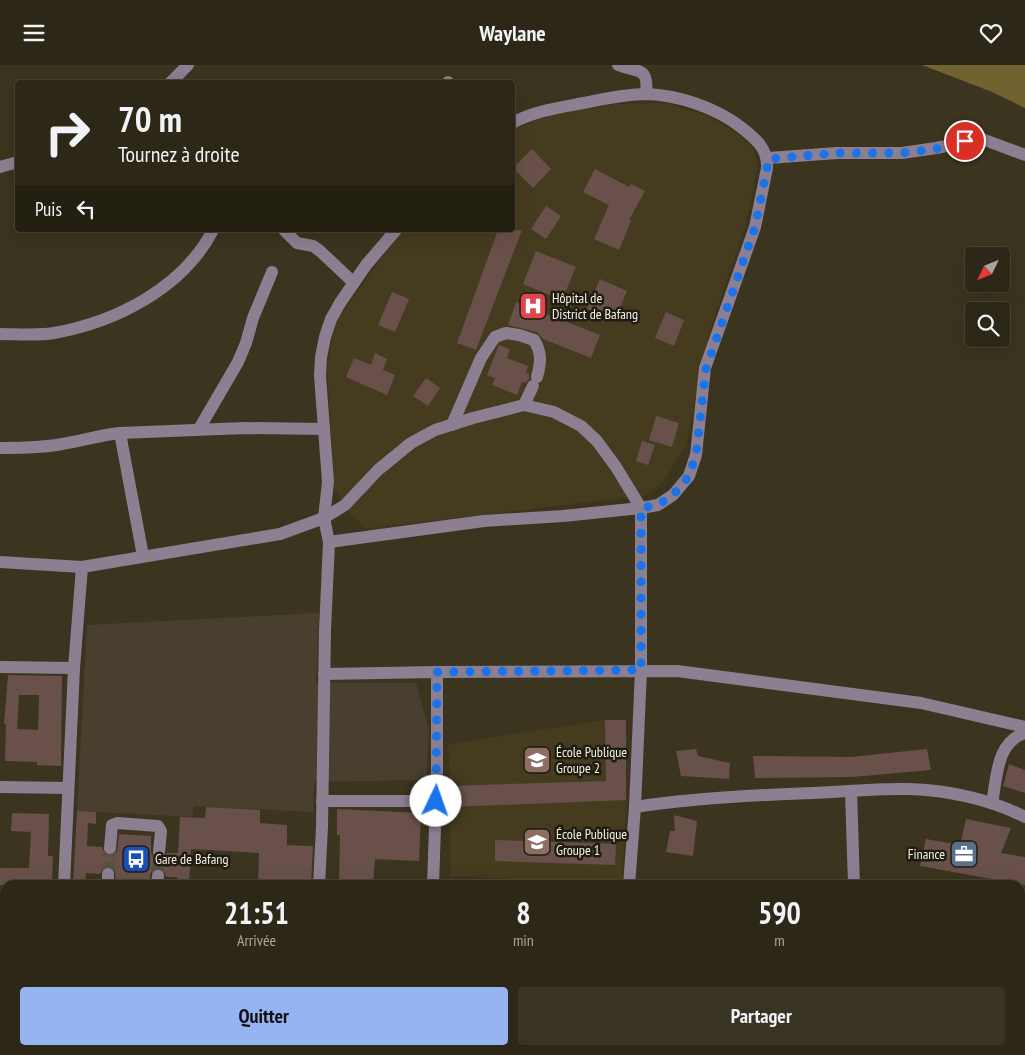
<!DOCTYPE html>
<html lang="fr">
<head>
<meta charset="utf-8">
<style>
  :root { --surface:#2c2716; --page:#383323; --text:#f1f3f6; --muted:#a6a5a1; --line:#484435; --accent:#95b2f1 }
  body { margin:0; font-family:"PT Sans Narrow",sans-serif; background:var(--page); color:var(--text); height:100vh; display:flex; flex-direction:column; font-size:19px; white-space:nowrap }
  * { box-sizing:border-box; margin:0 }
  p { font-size:16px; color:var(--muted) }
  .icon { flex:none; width:28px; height:28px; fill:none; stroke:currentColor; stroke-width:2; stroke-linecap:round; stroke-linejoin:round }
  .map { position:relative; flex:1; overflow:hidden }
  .side { position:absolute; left:0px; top:815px; width:1025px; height:175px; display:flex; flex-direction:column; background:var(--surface); border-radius:15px 15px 0 0; box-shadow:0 5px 20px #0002,0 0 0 1px var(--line) }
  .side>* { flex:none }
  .banner { position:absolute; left:15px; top:15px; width:500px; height:152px; border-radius:5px; box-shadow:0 5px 20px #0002,0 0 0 1px var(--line); background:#2c2716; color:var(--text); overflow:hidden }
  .needle { width:32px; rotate:227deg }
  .buttons { position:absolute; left:965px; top:182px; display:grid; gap:10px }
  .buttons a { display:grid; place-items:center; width:45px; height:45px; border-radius:5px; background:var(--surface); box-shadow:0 5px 20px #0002,0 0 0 1px var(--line); font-size:25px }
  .pin { position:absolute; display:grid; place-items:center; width:42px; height:42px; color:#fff; margin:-21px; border:2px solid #fff; border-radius:50%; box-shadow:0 1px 5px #0007 }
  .me { position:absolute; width:55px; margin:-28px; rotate:3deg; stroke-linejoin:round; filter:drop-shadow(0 0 4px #0008) }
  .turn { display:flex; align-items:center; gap:18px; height:105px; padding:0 20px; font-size:22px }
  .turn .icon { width:65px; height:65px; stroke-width:2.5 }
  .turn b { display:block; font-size:35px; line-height:42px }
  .then { display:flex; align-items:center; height:48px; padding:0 20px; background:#0003; gap:10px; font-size:19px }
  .eta { display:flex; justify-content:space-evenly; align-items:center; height:85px; text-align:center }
  .eta b { font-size:30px; font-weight:800; line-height:35px }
  .cta { display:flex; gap:10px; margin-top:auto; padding:10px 20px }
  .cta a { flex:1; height:58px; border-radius:5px; background:var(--accent); color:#111; font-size:20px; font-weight:800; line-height:58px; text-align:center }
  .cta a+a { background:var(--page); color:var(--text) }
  header { display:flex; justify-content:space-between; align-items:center; height:65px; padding:0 20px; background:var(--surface); font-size:22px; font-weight:800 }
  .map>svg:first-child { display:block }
  .commercial { fill:#483f2e }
  .built { fill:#453c1f }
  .forest { fill:#716231 }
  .building { fill:#69504b; fill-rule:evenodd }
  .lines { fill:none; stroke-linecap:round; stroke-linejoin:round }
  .minor-tunnel { stroke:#57503c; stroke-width:12; stroke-dasharray:12 6; stroke-linecap:butt }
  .minor { stroke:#8c7f92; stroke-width:12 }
  .route { stroke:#1a73e8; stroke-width:9; stroke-dasharray:0 16.2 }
  .labels { text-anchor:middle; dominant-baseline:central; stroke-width:5; stroke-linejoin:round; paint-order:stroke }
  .poi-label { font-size:14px; fill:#f6f1e4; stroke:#1f1c12; text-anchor:start }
</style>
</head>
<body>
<header><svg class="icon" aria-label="menu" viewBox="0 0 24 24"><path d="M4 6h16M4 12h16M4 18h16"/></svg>Waylane<svg class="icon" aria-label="heart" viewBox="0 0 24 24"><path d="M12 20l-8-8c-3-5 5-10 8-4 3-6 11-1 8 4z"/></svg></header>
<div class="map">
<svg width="1025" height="990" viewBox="0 0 1025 990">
  <rect width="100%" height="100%" fill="#3b341e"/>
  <path class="commercial" d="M319 548 316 618H416L429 665 426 715 314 717 313 747 194 741 192 752 77 746 87 560Z"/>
  <g class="built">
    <path d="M668 38 708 51 737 68 752 82 758 98 747 155 707 275 686 381 665 414 648 430 366 464 349 447 334 423 327 300 335 258 385 188 403 165H512L513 62 521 56 616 39Z"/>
    <path d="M605 655H626V735L622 820H508L507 813 450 811V719L448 679Z"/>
  </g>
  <path class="forest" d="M922 0H1025V43L992 27Z"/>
  <g class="building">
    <path d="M532 84 551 104 533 123 513 103Z"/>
    <path d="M595 104 629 122 631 119 645 126 629 155 631 156 619 185 594 174 609 140 583 127Z"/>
    <path d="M546 141 561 151 546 174 531 164Z"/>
    <path d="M498 165H522L476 285 457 278Z"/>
    <path d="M536 186 576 202 562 235 523 219Z"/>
    <path d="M600 214 627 226 614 256 587 244Z"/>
    <path d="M392 227 409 234 395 267 378 260Z"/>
    <path d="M516 237 600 270 591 293 543 274 537 267 508 260Z"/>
    <path d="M666 247 684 255 674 281 655 273Z"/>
    <path d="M499 280 510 284 507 293 528 301 526 307 529 309V314L525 318 522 317 517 330 492 320 495 313 487 310Z"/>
    <path d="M375 288 387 294 383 305 395 310 387 330 346 312 354 293 371 300Z"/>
    <path d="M426 313 440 323 428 341 413 331Z"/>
    <path d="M656 351 679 358 672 382 649 375Z"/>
    <path d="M642 376 655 380 648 400 636 396Z"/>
    <path d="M8 610 62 611 61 701 37 700V697L5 696 6 660 4 659ZM19 630H39L38 665 17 664Z"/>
    <path d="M605 655H626V735L450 742 449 721 606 716Z"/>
    <path d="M696 684 698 691 730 698 729 714 681 711 676 686Z"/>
    <path d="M927 684 931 705 852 712 755 713 753 691 851 692Z"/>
    <path d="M1009 699 1025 705V728L1003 721Z"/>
    <path d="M206 742 260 745V758L287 760V780L313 781 311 820H258L259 788 191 784 189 820H177V812H166L163 805 158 803 151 807 149 820H116L115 805 108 801 104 802 100 809 86 808 85 820H73L77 746 96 747V759L88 758 87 781 102 782 105 789 110 791 117 787 119 769 151 771V787L154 793 159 795 165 792 167 788H178L180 752 205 753Z"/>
    <path d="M337 744 421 748 419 796 375 794 373 820H339L340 770H337Z"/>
    <path d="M12 748 49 749 48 791H53L52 816 28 815V820H0V803H29L31 767 11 766Z"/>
    <path d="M674 750 697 756 693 791 666 787 670 766H675Z"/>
    <path d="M966 754 1011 763 1001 788 1025 792V820L920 801 926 774 960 780Z"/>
    <path d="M495 775 616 779 615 800 495 796Z"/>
  </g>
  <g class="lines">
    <g class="minor-tunnel">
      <path d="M108 809 110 783"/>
      <path d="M158 811 159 787"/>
    </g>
    <g class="minor">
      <path d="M618 0C638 8 649 1 646 29"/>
      <path d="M170 18 188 0"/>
      <path d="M448 18V17"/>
      <path d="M768 93 837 88H902L936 83 982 74 1025 90"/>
      <path d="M0 102 18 97"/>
      <path d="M284 165 297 178 313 181 320 186 354 218"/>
      <path d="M0 269C17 269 37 271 54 268 116 257 183 223 213 165"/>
      <path d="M524 340 533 321"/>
      <path d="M452 360 481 293 495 272 506 268 519 270 534 275C542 288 541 297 537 312"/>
      <path d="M199 364 238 297 246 278 253 253 272 207"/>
      <path d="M120 368 143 491"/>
      <path d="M0 383C21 383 42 383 62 379 82 376 100 370 120 368L245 363 324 364"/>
      <path d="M329 477 484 456 563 451 641 443 658 440 673 430 689 411 696 390 705 303 755 162 767 103C768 84 756 74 742 63 717 43 679 30 646 29 624 29 600 35 578 39 556 43 532 47 512 58"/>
      <path d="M0 497 82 502"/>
      <path d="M0 602 74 603"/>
      <path d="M324 609 437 607 677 606 921 638 1025 662"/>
      <path d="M0 722 68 723"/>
      <path d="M851 726 854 820"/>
      <path d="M322 736H435"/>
      <path d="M992 738C997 713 996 677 1025 668"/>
      <path d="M635 742C694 733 753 730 813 728 844 727 876 723 908 724 947 725 990 734 1025 752"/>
      <path d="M110 783 112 760 117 758 158 761 161 766 159 787"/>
      <path d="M64 820 74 603 82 502 280 469 324 453 345 440 378 405 411 378 435 365 473 353 524 340 554 347 581 361 597 376 616 402 641 443V605L635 742 629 820"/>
      <path d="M108 820V809"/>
      <path d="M157 820 158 811"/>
      <path d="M319 820 322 762 325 565 329 477 324 453 328 417 320 311 321 292 325 272 331 254 340 238 366 200 396 165"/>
      <path d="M433 820 437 705V607"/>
      <path d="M0 850H5"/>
      <path d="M1020 919 1025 920"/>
      <path d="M0 976H5"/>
      <path d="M257 985 320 990"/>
      <path d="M633 985 647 990"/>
      <path d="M420 990V985"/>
      <path d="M954 990 955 985"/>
    </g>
  </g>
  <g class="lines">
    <path class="route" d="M436 736 437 607 641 605V443L658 440 673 430 689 411 696 390 706 304 755 162 767 103 768 94 837 88H902L936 84 965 76"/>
  </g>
  <defs>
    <g id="hospital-square" transform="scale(1.4375)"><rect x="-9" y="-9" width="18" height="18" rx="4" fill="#e0444e" stroke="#1f1c12"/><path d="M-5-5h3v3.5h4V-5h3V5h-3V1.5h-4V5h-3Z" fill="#fff"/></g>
    <g id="school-square" transform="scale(1.4375)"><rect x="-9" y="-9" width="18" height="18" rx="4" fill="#8d6e63" stroke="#1f1c12"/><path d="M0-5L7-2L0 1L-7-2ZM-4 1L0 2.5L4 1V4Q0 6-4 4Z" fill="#fff"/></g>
    <g id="office-square" transform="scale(1.4375)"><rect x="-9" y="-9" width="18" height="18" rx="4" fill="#5c6f8a" stroke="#1f1c12"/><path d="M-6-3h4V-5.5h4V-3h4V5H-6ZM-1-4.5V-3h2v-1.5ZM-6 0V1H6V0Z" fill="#fff"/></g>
    <g id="bus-square" transform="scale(1.4375)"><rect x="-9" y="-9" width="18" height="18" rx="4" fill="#1a4fb4" stroke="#1f1c12"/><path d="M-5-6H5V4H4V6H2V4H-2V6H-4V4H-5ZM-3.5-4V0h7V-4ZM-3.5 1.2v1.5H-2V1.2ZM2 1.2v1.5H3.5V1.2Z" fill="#fff"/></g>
  </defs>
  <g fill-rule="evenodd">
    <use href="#hospital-square" x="533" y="241"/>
    <use href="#school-square" x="537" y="695"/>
    <use href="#school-square" x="537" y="777"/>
    <use href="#office-square" x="964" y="789"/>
    <use href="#bus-square" x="136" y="794"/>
  </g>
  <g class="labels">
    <g class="poi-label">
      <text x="552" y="233">Hôpital de<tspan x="552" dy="16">District de Bafang</tspan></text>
      <text x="556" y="687">École Publique<tspan x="556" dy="16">Groupe 2</tspan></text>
      <text x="556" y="769">École Publique<tspan x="556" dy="16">Groupe 1</tspan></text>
      <text x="945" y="789" text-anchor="end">Finance</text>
      <text x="155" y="794">Gare de Bafang</text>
    </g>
  </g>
</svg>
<div class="buttons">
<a><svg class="needle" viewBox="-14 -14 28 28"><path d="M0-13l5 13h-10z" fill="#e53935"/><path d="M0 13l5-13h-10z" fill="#a6a5a1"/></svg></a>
<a><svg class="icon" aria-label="search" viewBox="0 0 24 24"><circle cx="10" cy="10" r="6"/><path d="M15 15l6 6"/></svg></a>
</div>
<div class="pin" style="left:965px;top:76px;background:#d93025"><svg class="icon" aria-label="arrive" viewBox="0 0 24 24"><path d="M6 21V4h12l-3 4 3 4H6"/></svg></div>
<svg class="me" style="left:436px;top:736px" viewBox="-20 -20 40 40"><circle r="19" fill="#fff"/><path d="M0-13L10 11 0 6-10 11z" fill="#1a73e8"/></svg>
<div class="banner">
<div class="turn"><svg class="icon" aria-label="right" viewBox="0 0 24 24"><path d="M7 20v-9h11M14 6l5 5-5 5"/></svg><div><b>70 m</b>Tournez à droite</div></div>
<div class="then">Puis<svg class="icon" aria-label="left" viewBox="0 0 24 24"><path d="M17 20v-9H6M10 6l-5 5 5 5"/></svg></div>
</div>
<section class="side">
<div class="eta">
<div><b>21:51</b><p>Arrivée</p></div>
<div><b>8</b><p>min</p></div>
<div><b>590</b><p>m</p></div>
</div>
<div class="cta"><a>Quitter</a><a>Partager</a></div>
</section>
</div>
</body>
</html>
